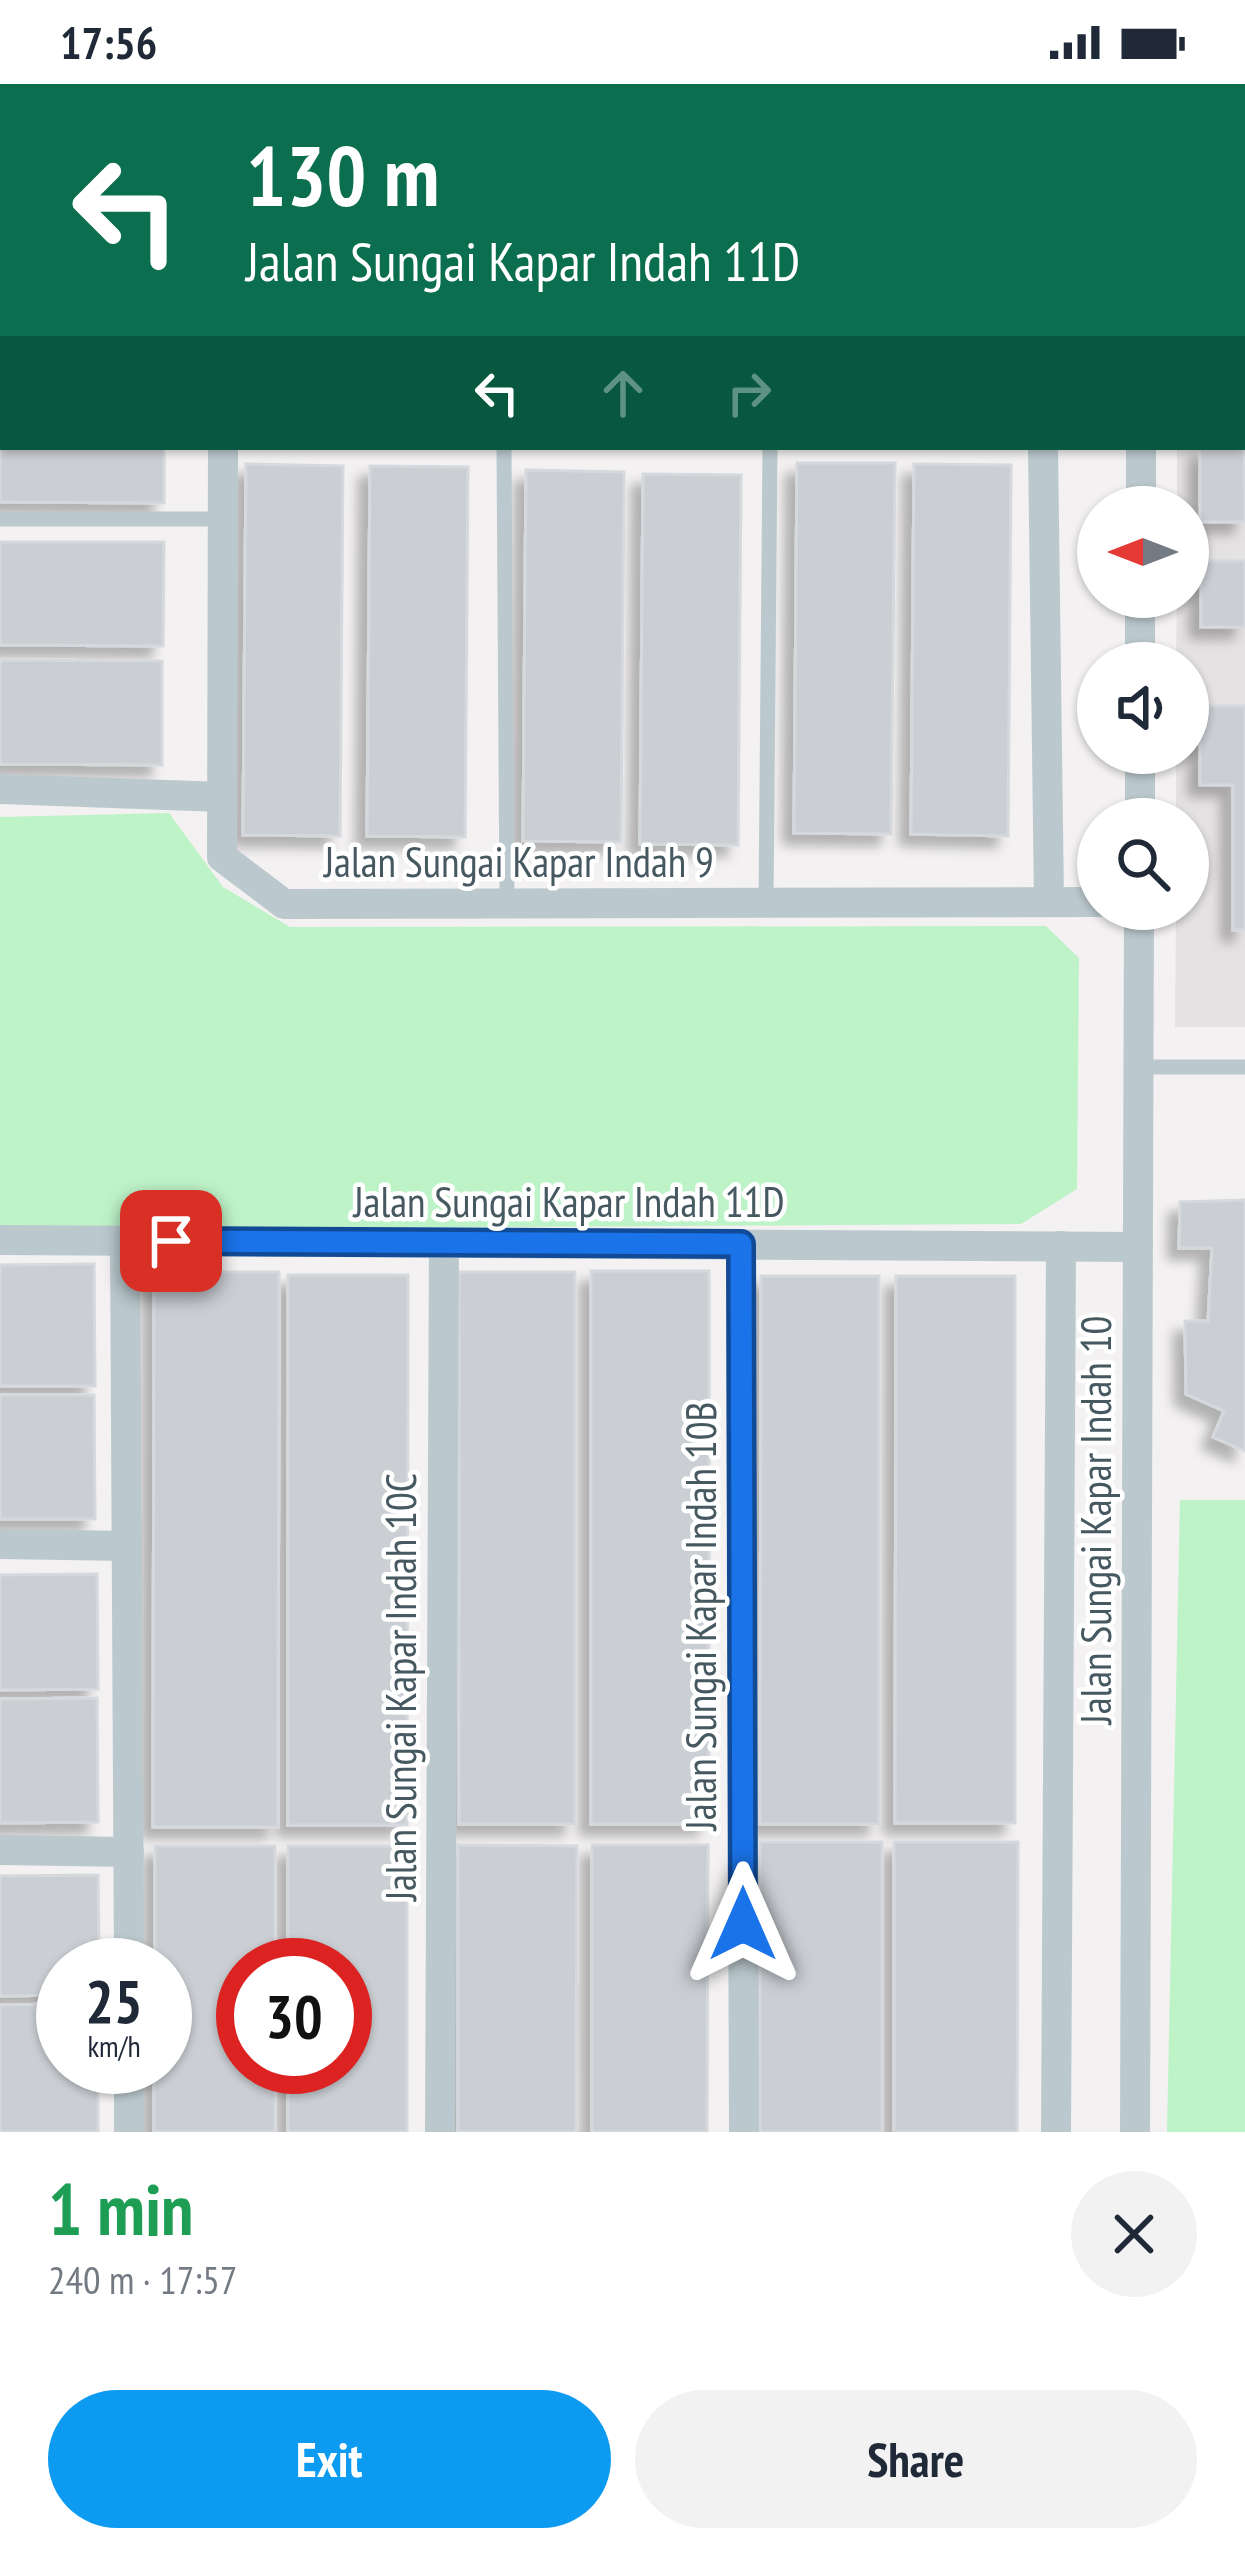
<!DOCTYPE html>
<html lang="en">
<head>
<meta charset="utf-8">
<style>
  :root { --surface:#fff; --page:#f2f2f3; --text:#1f2937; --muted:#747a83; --accent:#0d9bf2 }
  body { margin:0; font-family:"PT Sans Narrow",sans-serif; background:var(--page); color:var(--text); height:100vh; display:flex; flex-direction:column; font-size:45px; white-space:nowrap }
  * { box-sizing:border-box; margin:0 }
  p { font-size:39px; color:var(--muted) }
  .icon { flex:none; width:66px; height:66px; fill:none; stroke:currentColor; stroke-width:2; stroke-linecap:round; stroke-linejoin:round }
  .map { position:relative; height:2048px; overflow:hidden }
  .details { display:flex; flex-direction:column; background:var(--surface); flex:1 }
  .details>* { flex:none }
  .top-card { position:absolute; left:0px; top:0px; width:1245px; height:366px; box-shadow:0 3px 9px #0004; background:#0b6e4f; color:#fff; overflow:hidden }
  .needle { width:78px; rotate:270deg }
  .tools { position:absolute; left:1077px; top:402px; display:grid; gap:24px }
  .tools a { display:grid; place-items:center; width:132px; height:132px; border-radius:50%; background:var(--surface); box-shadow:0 3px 9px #0004; font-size:60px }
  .speed { position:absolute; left:36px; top:1854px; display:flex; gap:24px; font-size:60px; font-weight:700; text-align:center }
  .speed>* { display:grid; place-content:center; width:156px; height:156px; border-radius:50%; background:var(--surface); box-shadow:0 3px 9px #0004; line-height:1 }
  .speed small { font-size:30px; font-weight:400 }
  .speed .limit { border:18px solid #d22; background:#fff; color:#111 }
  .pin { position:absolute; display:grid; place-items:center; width:102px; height:102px; color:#fff; margin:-51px; border-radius:24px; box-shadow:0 6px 18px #0006 }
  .me { position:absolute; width:132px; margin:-66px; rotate:0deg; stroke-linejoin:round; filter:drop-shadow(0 0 9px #0008) }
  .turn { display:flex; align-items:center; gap:42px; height:252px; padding:0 48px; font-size:54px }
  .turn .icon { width:156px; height:156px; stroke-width:2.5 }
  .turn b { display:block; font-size:84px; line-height:102px }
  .lanes { display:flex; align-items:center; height:114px; padding:0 48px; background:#0003; justify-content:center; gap:60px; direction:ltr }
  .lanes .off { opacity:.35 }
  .round { display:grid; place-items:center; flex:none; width:126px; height:126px; border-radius:63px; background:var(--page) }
  .headline { display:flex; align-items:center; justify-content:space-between; height:204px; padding:0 48px }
  h1 { font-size:72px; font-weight:700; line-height:90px; color:#1e9e55 }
  .action { display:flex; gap:24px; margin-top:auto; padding:24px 48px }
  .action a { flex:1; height:138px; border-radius:72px; background:var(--accent); color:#fff; font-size:48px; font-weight:700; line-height:138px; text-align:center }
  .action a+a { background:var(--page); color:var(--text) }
  .status { display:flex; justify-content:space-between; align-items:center; height:84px; padding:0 60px; background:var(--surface); direction:ltr }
  .status svg { height:33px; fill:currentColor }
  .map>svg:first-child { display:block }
  .education { fill:#e5e2e4 }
  .green { fill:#bef3c8 }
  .building { fill:#cbcfd4; stroke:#d5d9dd; stroke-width:3; filter:url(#shadow) }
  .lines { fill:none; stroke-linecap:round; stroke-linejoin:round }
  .service { stroke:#bbc9ce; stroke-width:15 }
  .minor { stroke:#bbc9ce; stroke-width:30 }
  .route-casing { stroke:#114b97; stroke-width:30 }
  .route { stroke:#1a73e8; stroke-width:21 }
  .labels { text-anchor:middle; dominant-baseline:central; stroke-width:9; stroke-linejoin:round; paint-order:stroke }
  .street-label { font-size:42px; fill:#475960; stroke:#fff }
</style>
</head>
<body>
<div class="status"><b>17:56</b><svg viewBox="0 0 49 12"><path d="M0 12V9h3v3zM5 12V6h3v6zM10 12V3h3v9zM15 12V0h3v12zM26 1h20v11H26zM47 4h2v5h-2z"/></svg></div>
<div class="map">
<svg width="1245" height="2048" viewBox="0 0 1245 2048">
  <defs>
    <filter id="shadow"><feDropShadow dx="-11" dy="11" stdDeviation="6" flood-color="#0004"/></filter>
  </defs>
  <rect width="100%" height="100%" fill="#f3f1f1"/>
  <path class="education" d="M1178 0H1245V943H1175L1176 825H1188V735H1176V669H1188V579H1176L1177 513H1188V423H1177V363H1242V3Z"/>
  <g class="green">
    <path d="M169 729 223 803 290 843 1046 842 1079 874 1077 1105 1021 1140 0 1146V733Z"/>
    <path d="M1180 1416H1245V2048H1167Z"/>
  </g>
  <g class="building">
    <path d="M0 0H165V3H3L0 16Z"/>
    <rect x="249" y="0" width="97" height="3"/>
    <rect x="364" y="0" width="98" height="3"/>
    <rect x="526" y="0" width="97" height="3"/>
    <rect x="636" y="0" width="98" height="3"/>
    <rect x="793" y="0" width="98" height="3"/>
    <rect x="909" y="0" width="97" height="3"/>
    <rect x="0" y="35" width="3" height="104"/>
    <path d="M1242 48 1245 438H1200V363H1242Z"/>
    <rect x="0" y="184" width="3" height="104"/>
    <path d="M0 314 3 363H164V419L0 418Z"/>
    <path d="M797 379H895L891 750 794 749Z"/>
    <path d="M246 380 343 382 340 752 243 751Z"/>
    <path d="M914 380 1011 381 1008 752 911 750Z"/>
    <path d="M370 382 468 383 465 753 367 752Z"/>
    <path d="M526 386 624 388 621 758 523 757Z"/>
    <path d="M643 390 741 391 738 761 640 760Z"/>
    <path d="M0 458H164L163 562 0 561Z"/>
    <rect x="1201" y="477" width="44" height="66"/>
    <path d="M0 576 162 577V681L0 680Z"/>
    <path d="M1200 622H1245V846H1233V701H1200Z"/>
    <path d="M1245 1116V1367L1213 1353 1224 1327 1186 1310 1185 1237H1208L1212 1164H1179L1180 1118Z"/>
    <path d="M94 1180 95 1302H0V1181Z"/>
    <rect x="591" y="1187" width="118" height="553"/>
    <path d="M154 1188H279L278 1743H153Z"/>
    <rect x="459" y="1188" width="116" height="552"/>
    <path d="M288 1191H408L407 1741H288Z"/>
    <path d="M761 1192H879V1740H760Z"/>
    <path d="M896 1192H1015V1739H895Z"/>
    <path d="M0 1311H94L95 1435H0Z"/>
    <path d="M97 1490 98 1605 0 1606V1491Z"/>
    <path d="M97 1614 98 1738 0 1739V1615Z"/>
    <rect x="760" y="1758" width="122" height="290"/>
    <path d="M894 1758H1018L1017 2048H894Z"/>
    <path d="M458 1761 577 1762 576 2048H458Z"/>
    <path d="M592 1761H708L707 2048H592Z"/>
    <path d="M155 1762H275V1881H243V1983H275V2048H154V1983H165V1881H155Z"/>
    <path d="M288 1762H407V2048H288V1983H345V1881H288Z"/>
    <path d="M98 1791 99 1881H63V1911L0 1912V1792Z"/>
    <path d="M63 1920V1983H98V2048H0V1921Z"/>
  </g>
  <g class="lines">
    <g class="service">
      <path d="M502 0V3"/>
      <path d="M774 0V3"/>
      <path d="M0 162H3"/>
      <path d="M504 363 507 819"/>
      <path d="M0 435H224"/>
      <path d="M766 818 770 363"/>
      <path d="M1139 983H1245"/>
    </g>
    <g class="minor">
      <path d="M1039 0 1040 3"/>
      <path d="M225 3V0"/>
      <path d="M1142 3V0"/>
      <path d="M223 363 222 773 284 820 1098 818"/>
      <path d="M1043 363 1049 818"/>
      <path d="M1141 423V363"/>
      <path d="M1140 579V513"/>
      <path d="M0 705 222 713"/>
      <path d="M1140 735V669"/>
      <path d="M0 1156 1138 1163"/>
      <path d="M125 1157 129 1881"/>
      <path d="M741 1160 744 2048"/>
      <path d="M0 1460 127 1462"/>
      <path d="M0 1766 129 1768"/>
      <path d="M129 1983V2048"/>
      <path d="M440 2048 444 1159"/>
      <path d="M1056 2048 1061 1162"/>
      <path d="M1135 2048 1139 825"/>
    </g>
  </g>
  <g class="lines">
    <g class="route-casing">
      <path id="route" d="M171 1157 741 1160 743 1840"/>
    </g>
    <use href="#route" class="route"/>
  </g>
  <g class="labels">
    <g class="street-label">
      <text x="519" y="777">Jalan Sungai Kapar Indah 9</text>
      <text x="569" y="1117">Jalan Sungai Kapar Indah 11D</text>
      <text transform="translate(1095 1436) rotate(-90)">Jalan Sungai Kapar Indah 10</text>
      <text transform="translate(700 1532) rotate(-90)">Jalan Sungai Kapar Indah 10B</text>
      <text transform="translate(400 1603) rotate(-90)">Jalan Sungai Kapar Indah 10C</text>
    </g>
  </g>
</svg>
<div class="tools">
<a><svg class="needle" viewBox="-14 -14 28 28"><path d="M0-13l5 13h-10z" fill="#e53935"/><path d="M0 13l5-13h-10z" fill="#747a83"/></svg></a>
<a><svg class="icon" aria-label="sound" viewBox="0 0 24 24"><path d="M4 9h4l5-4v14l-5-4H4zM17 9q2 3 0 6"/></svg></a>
<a><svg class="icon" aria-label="search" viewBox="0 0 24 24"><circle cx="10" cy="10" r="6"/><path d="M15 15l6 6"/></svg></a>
</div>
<div class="speed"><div>25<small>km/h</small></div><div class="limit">30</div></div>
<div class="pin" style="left:171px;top:1157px;background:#d93025"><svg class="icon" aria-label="arrive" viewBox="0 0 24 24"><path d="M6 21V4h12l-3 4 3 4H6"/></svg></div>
<svg class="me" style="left:743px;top:1840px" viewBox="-20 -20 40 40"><path d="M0-17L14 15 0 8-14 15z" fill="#1a73e8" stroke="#fff" stroke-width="4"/></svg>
<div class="top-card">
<div class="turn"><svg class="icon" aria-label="left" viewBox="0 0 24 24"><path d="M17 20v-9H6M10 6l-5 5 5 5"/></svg><div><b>130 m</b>Jalan Sungai Kapar Indah 11D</div></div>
<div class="lanes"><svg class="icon" aria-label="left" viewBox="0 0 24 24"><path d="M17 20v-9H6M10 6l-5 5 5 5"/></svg><svg class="icon off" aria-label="ahead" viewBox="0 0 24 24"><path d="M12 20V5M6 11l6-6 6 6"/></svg><svg class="icon off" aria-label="right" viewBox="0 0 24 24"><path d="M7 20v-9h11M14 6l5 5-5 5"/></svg></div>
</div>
</div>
<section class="details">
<div class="headline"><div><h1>1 min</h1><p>240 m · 17:57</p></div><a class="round"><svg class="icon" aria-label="close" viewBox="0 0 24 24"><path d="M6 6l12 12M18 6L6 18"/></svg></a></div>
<div class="action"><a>Exit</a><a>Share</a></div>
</section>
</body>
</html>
